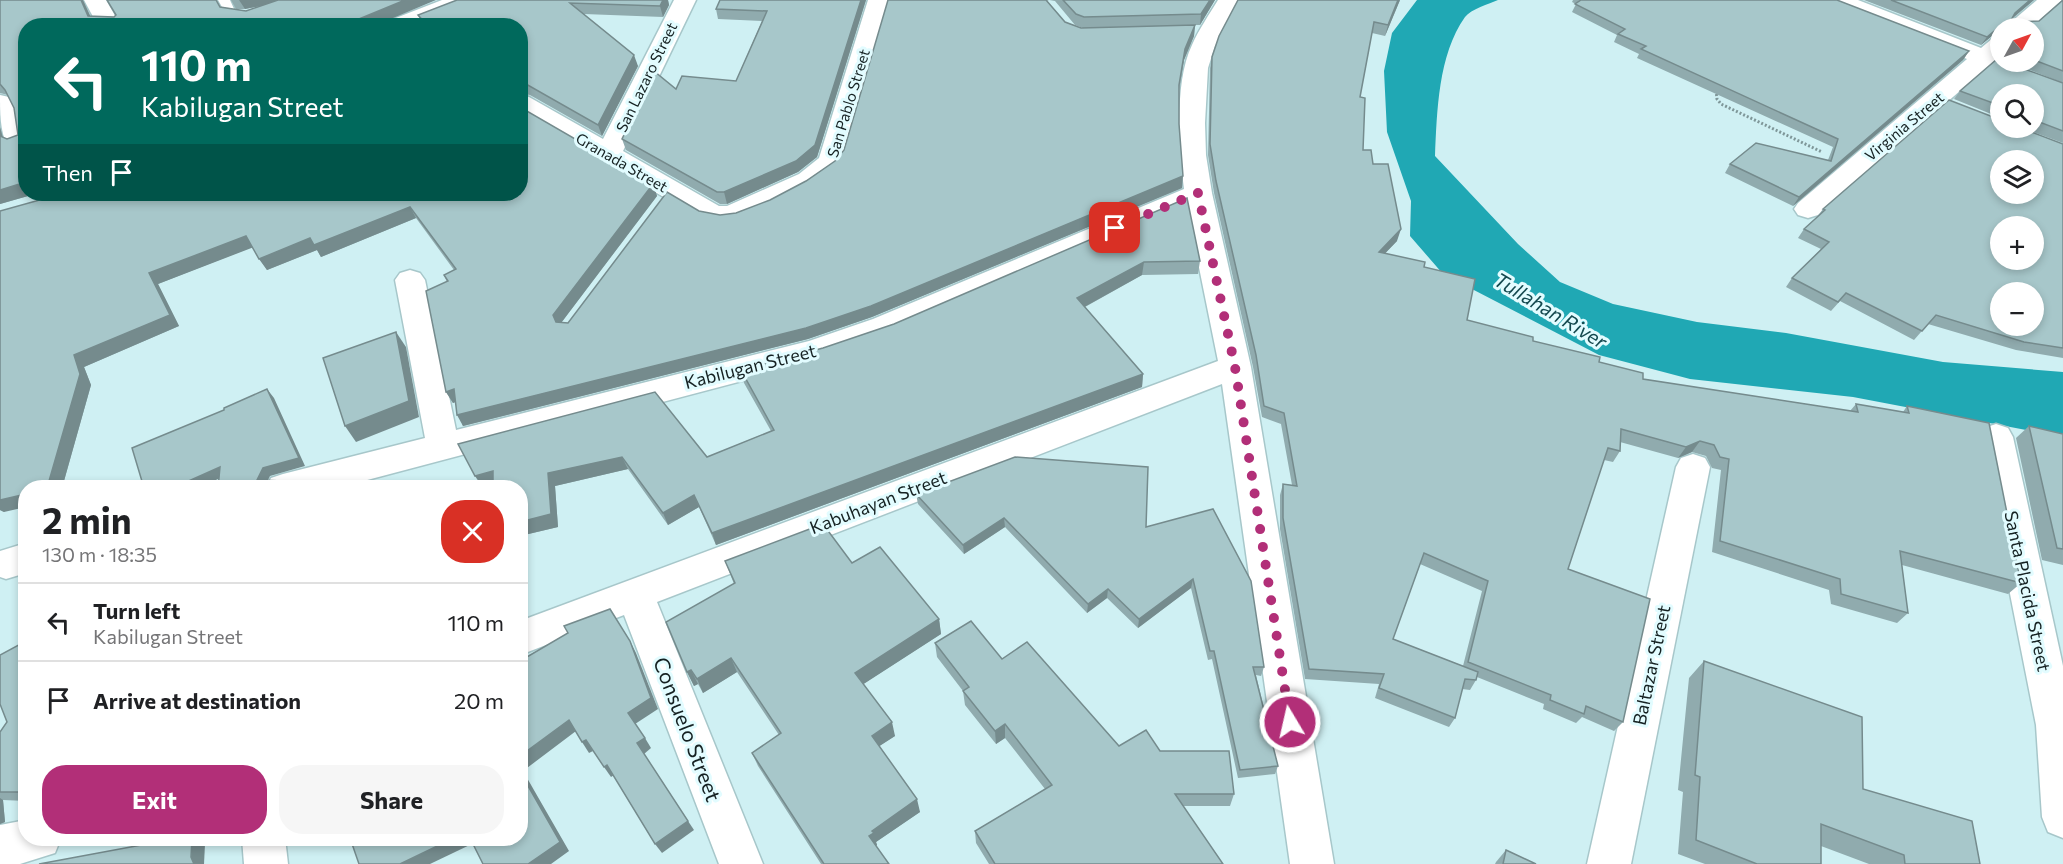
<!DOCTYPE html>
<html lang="en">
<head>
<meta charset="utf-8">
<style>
  :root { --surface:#fff; --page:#f6f6f6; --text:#202124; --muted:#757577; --line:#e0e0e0; --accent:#b22f78 }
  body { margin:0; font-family:Commissioner,sans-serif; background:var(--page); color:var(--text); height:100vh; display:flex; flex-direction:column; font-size:22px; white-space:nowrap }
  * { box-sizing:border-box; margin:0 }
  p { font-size:20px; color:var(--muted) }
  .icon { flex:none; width:33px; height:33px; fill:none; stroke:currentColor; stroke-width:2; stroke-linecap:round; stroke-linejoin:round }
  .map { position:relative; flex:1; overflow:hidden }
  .side { position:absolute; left:18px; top:480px; width:510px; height:366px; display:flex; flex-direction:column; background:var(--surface); border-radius:24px; box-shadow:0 3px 9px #0003 }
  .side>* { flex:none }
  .guide { position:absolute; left:18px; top:18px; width:510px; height:183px; border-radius:24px; box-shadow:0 3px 9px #0003; background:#00695c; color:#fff; overflow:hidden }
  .needle { width:39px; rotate:50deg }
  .fabs { position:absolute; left:1990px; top:18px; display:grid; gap:12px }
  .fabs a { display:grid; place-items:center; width:54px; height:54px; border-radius:50%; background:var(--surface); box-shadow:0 3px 9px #0003; font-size:30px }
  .pin { position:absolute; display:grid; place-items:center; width:51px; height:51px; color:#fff; margin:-26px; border-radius:12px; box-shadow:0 3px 9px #0006 }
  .me { position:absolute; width:66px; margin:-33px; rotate:351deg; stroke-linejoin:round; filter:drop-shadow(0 0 4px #0008) }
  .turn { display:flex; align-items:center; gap:21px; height:126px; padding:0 24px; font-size:27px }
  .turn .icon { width:78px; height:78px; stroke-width:2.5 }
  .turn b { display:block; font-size:42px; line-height:51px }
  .then { display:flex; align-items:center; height:57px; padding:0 24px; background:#0003; gap:12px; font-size:22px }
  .round { display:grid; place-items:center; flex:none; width:63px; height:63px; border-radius:24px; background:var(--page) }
  .summary { display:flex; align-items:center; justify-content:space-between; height:102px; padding:0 24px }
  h1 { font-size:36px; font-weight:700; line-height:45px }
  .action { display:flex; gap:12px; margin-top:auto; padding:12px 24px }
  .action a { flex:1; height:69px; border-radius:24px; background:var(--accent); color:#fff; font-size:24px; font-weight:700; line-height:69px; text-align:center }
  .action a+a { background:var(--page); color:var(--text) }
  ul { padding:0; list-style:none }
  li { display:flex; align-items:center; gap:18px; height:78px; padding:0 24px; border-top:2px solid var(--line) }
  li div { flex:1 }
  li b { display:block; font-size:22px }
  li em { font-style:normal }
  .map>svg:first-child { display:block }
  .water { fill:#20a8b4 }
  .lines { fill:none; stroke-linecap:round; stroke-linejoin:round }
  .service-casing { stroke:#a7c7ca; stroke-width:4 }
  .minor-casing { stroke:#a7c7ca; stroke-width:3 }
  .path { stroke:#7f9799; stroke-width:3; stroke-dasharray:2 2; stroke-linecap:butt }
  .service { fill:#fff; fill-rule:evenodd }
  .minor { fill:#fff; fill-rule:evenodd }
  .wall { fill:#90abae; fill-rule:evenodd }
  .shaded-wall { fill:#758b8d }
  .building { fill:#a7c7ca; stroke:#758b8d; stroke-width:1.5; fill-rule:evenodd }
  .route { stroke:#b22f78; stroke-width:10; stroke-dasharray:0 18 }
  .labels { text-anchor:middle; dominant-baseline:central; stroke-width:6; stroke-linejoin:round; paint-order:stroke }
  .far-street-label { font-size:15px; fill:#152122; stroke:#e2fcff }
  .street-label { font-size:18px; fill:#152122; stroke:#e2fcff }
  .water-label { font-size:20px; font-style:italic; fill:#154a50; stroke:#e2fcff }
  .near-street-label { font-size:21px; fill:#152122; stroke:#e2fcff }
</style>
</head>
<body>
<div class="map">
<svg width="2063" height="864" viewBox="0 0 2063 864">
  <rect width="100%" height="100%" fill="#cff0f3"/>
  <path class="water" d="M1417 0H1498C1489 4 1471 9 1465 17 1438 55 1437 112 1435 156L1518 244 1560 282 1613 304 1697 322 1786 333 1943 362 2063 372V437L1853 397 1690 379 1599 355 1443 274 1410 236 1411 201 1387 132 1384 71 1392 33Z"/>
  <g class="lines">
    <g class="service-casing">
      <path id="service" d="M218 0H230L235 11 251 14 253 16 247 19 227 16Z"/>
    </g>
    <g class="minor-casing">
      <g id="minor">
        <path d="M84 0H106L121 26H98Z"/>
        <path d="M442 0H473L470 5 418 26H385L388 21Z"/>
        <path d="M674 0H696L623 151 719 206H727L799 174 819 158 868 0H890L844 161C828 184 754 222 726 224 719 224 711 222 703 220L520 113V95L529 97 603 139Z"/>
        <path d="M1218 0H1240L1215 46 1208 68 1205 123 1206 155 1212 193 1251 367 1334 864H1290L1222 384 657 602 763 864H719L624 615 520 655V621L1218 361 1187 208 895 335 825 359 337 488H266L271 478 283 474 425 438 395 280 400 273 410 270 420 273 425 280 456 430 809 341 873 319 1184 189C1179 148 1174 82 1192 45 1199 29 1209 15 1218 0Z"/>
        <path d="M1827 0H1858L1981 48 1993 38 2001 36V55L1818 215 1808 218 1798 215 1794 209 1798 203 1967 59 1830 5Z"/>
        <path d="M2037 0H2062L2031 28H2007L2010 23Z"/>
        <path d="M0 95 9 97C18 110 26 129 25 145L16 148 7 145C0 131 0 112 0 95Z"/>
        <path d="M1996 424 2008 428 2013 437 2063 666V838L2048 832 2042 817 2036 725 1979 437 1984 428Z"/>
        <path d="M1693 454 1705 458 1710 467 1631 864H1587L1676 467 1681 458Z"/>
        <path d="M26 543V573L6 579 0 577V551Z"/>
        <path d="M26 820V838H61L55 853 20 864H0V825Z"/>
        <path d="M242 838H285L288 864H244Z"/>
      </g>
    </g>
    <path class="path" d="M1716 90 1717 99 1721 104 1822 152"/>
    <use href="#service" class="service"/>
    <use href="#minor" class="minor"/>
  </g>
  <g class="wall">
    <path d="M0 0 91 16 114 17 116 15 220 7 246 11 262 6 245 9H236L231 0H436L26 26V194H35L0 204V127L3 137 7 139 18 135 14 108 8 95 0 93Z"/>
    <path d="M457 0H668L669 5 663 17 584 14 638 66 602 136 530 95 520 93V26H423L418 15Z"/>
    <path d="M866 0 817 157 798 172 727 204H720L626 150 622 139 676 89 736 81 762 21 718 19 716 9Z"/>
    <path d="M888 0H1049L1047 1 1065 22 1081 28H1083L1075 25 1055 1 1049 0H1215L1200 25H1195L1194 36 1184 60 1179 89V124L1182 188 872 317 808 339 463 426 455 402 453 403 446 392 447 282 444 275 454 270 416 218 321 257 317 250 267 270 252 247 158 284 179 326 84 367 91 385 62 488H26L4 512 0 510V211L653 184 657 196 561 323H568L699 211 720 215 736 213 770 200 806 181 835 161 844 150Z"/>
    <path d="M1238 0H1400L1385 36 1372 33 1360 97 1363 150 1373 164 1397 241 1385 253 1424 267 1467 320 1599 362 1643 379 1850 411 1856 404 1903 412 1907 406 2021 583 2008 594 1902 565 1908 613 1897 623 1831 604 1829 590 1712 552 1721 470 1712 468 1706 456 1692 452 1678 458 1620 442V451L1613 462 1604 460 1568 569 1623 722 1614 731 1582 717 1576 723 1543 709 1544 704 1477 677 1476 680 1470 690 1462 689 1455 718 1449 727 1375 698 1379 684 1305 679 1280 529V495L1283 484 1292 485 1281 424 1262 417 1253 367 1214 193 1208 155 1210 68 1212 57ZM1420 564 1482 591 1463 666 1393 639Z"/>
    <path d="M1573 0H1837L1969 51 1963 60 1793 206 1725 173 1730 164 1828 160 1833 147 1637 58 1639 54 1614 42 1617 35 1572 12 1576 4 1572 2Z"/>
    <path d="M1864 0H2034L2012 19 2011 20 2013 22 2039 21 2063 0V83L2010 62H2034V28H2001L1981 45Z"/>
    <path d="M2063 83V143L2023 128H2034V94H2001V118L1954 99 1960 91Z"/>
    <path d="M2063 144V358L2016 350 1928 324 1914 340 1840 301 1831 311 1786 287 1792 278 1821 249 1798 238 1804 229 1817 217 1823 209Z"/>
    <path d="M1187 198 1200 261 1198 274 1142 275 1085 307 1143 374 1142 387 716 545 699 507 668 525 628 469 555 486 558 527 520 536V488L493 486 458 444 707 457 771 431 744 383 741 370 823 348 894 324Z"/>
    <path d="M2029 426 2063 434V565L2042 560 2016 438Z"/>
    <path d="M916 494 1146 527 1213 509 1264 667 1261 676 1256 675 1278 766 1275 774 1238 778 1212 659 1208 660 1191 588 1138 628 1107 598 1087 613 1005 527 964 554 918 504Z"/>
    <path d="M725 561 852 563 939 619 941 634 863 684 895 736 879 746 920 812 876 842 877 845 876 846 889 864H821L758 766 752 753 779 735 737 672 703 693 698 684 694 686 687 672 734 584Z"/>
    <path d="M26 641V801L3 800 5 822 0 824V732L7 722Z"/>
    <path d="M935 643 1002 659 1119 746 1160 751 1234 794 1230 806H1183L1223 864H989L976 843 975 831 1045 789 1005 738 996 744 965 705 963 691 937 657Z"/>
    <path d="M1704 661 1863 789 1980 864H1869L1821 846V864H1705L1678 854 1683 792 1678 790 1689 678Z"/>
    <path d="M1506 850 1536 864H1495L1496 862Z"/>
  </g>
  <g class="shaded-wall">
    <path d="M81 0H83L95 26 88 16Z"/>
    <path d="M239 0H289L245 9Z"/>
    <path d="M405 0H436L374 26H342Z"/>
    <path d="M663 0H668L669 5 663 17 660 6Z"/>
    <path d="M861 0H866L817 157 798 172 727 204 724 192Z"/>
    <path d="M1210 0H1215L1200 25 1201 14Z"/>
    <path d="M1398 0H1400L1385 36 1388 25Z"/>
    <path d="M2030 0H2034L2009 21 2015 13Z"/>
    <path d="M1195 25 1194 36 1184 60 1178 96 1185 49Z"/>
    <path d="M2009 26 2007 28H2001V34L1992 36 1981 45 1987 37 1998 28Z"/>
    <path d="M1969 51 1963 60 1793 206 1799 197Z"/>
    <path d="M634 55 638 66 602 136 598 125Z"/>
    <path d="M0 127 5 146 0 140Z"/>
    <path d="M1183 176 1182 188 872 317 808 339 463 426 457 415Z"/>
    <path d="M26 182V194H35L0 204V190Z"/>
    <path d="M653 184 657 196 558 327 553 315Z"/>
    <path d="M410 207 416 218 321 257 317 250 267 270 259 259 310 238Z"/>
    <path d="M1401 229 1397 241 1376 263 1379 252Z"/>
    <path d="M246 236 254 247 158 284 179 326 84 367 91 385 62 488H47L74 355 149 273Z"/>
    <path d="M1144 262 1142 275 1077 311V298Z"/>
    <path d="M396 332 406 347 419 417 356 442 345 426Z"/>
    <path d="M1143 374 1142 387 716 545 712 533Z"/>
    <path d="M267 389 274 398 305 466 270 476 264 488 257 480Z"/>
    <path d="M454 389 461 400 453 403 446 392Z"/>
    <path d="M1700 441 1692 452 1678 458 1686 447Z"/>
    <path d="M622 457 628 469 555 486 558 527 520 536V522L548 473Z"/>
    <path d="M220 467 227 475 198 488H173Z"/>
    <path d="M493 471 500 484 486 488H483L475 476Z"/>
    <path d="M26 494V507L4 512 0 510V500Z"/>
    <path d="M694 495 699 507 668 525 663 513Z"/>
    <path d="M1004 518 1005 527 964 554 963 545Z"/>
    <path d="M1193 579 1191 588 1138 628 1139 619Z"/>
    <path d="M1108 589 1107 598 1087 613 1088 604Z"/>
    <path d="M939 619 941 634 859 687 855 673Z"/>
    <path d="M630 641 636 653 658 709 635 724 628 713Z"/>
    <path d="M731 658 737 672 703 693 697 679Z"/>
    <path d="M691 670 698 684 694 686 687 672Z"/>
    <path d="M569 720 576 731 523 771 569 851 551 864H528L520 772V756Z"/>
    <path d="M892 722 895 736 875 749 872 736Z"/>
    <path d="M1005 724V738L996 744 995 731Z"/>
    <path d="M645 738 651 748 644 754 637 743Z"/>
    <path d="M586 740 593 751 589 753 582 742Z"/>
    <path d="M607 765 614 775 611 777 604 767Z"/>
    <path d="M0 798 3 800 5 822 0 824Z"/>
    <path d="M917 799 920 812 876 842 877 845 873 848 869 836 872 831Z"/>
    <path d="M688 821 694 830 662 853 655 844Z"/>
    <path d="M192 838H196L205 844 204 864H194L191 857Z"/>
    <path d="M454 838H473L476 842 430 864H400Z"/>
  </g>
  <g class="building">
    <path d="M0 0H81L88 16 114 17 116 15 107 0H216L220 7 246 11 278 0H405L342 26H26V182L0 190V136L7 139 18 135 14 108 5 90 0 84Z"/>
    <path d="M457 0H663L660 6 570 3 634 55 598 125 526 84 520 83V26H428L418 15Z"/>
    <path d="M720 0H861L815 145 796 161 724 192H717L622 139 655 72 676 89 682 76 736 81 767 11 716 9Z"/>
    <path d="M888 0H1046L1065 22 1081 28 1195 25 1185 49 1179 85V124L1183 176 871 306 806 328 457 415 454 389 446 392 426 291 448 281 444 275 456 269 410 207 314 245 310 238 259 259 246 236 149 273 170 315 74 355 80 374 47 488H26V494L0 500V211L61 194H520V107L653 184 553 315 556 322 568 323 667 192 699 211 720 215 736 213 770 200 806 181 835 161 844 150Z"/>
    <path d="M1063 0H1210L1201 14 1084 17 1076 14Z"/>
    <path d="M1238 0H1398L1388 25 1374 22 1360 97 1365 98 1363 150H1371L1373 164H1388L1401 229 1379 252 1425 262 1424 267 1475 279 1467 320 1533 337V341L1600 357 1599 362 1643 373V379L1858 412 1856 404 1909 413 1907 406 1989 423 2021 583 1900 551 1908 613 1841 594 1840 579 1720 541 1729 459 1720 457 1714 445 1700 441 1686 447 1621 429 1620 451 1608 448 1568 569 1650 599 1623 722 1586 706 1584 714 1550 700 1551 695 1468 662 1488 581 1424 553 1393 639 1478 672 1476 680 1465 679 1455 718 1379 688 1384 674 1309 669 1283 518V484L1297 486 1284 413 1264 406 1256 355 1216 181 1210 144 1212 57 1219 36Z"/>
    <path d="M1581 0H1837L1969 51 1799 197 1730 164 1756 143 1831 161 1838 139 1641 49 1646 46 1618 34 1625 29 1575 4Z"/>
    <path d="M1891 0H2030L2015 13 2011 20 2013 22 2039 21 2063 0V71L2034 60V28H2009V26L1998 28 1987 37Z"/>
    <path d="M1997 59 2001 60V62H2005L2063 83V131L2034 120V94H2001V106L1960 91Z"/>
    <path d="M1949 100 2001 120V128H2021L2063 144V348L2024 342 1936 315 1922 331 1846 293 1838 302 1792 278 1829 242 1804 229 1825 210 1823 209ZM2001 160H2034V194H2001ZM2001 226H2034V260H2001ZM2001 292H2034V326H2001Z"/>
    <path d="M1187 198 1200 261 1144 262 1077 298 1143 374 712 533 694 495 663 513 622 457 548 473 551 514 520 522V488H493V471L475 476 458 444 655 392 707 457 774 430 741 370 823 348 894 324Z"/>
    <path d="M396 332 409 401 345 426 323 358Z"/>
    <path d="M267 389 299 458 263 468 257 480 310 482 312 488H218L220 467 173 488H144L132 448 224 410V408Z"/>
    <path d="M2029 426 2063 434V549L2057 548Z"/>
    <path d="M1015 457 1148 467 1146 527 1213 509 1251 581 1264 667H1253L1278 766 1240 770 1214 651H1210L1193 579 1139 619 1108 589 1088 604 1004 518 963 545 916 494Z"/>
    <path d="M823 524 852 563 880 547 939 619 855 673 892 722 872 736 917 799 872 831 874 833 869 836 889 864H824L752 753 781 733 731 658 697 679 691 670 687 672 666 622 735 583 725 561Z"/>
    <path d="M610 609 630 641 651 698 628 713 645 738 637 743 688 821 655 844 607 765 604 767 586 740 582 742 569 720 520 756V661L568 633 564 626Z"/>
    <path d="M971 621 1002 659 1027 642 1119 746 1146 730 1160 751H1229L1234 794H1175L1223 864H995L975 831 1052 785 1005 724 995 731 963 691 969 687 935 643Z"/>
    <path d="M26 641V792H0V732L7 722 0 704V655Z"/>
    <path d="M1704 661 1862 717 1863 789 1972 821 1980 864H1905L1904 855 1821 824V864H1757L1696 840 1700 777 1695 775Z"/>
    <path d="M520 772 560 842 528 864H483L470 838H520Z"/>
    <path d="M179 838H192L191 857 194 864H39Z"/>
    <path d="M350 838H454L400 864H359Z"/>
    <path d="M1506 850 1536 864H1503Z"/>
  </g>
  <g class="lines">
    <path class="route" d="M1115 228 1198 193 1235 367 1290 722"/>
  </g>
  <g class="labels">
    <g class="far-street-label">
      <text transform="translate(646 77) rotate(-64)">San Lazaro Street</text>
      <text transform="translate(848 103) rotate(-73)">San Pablo Street</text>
      <text transform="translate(1904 126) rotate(-40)">Virginia Street</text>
      <text transform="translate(622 162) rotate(30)">Granada Street</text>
    </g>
    <g class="street-label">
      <text transform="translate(750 366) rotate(-14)">Kabilugan Street</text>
      <text transform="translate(878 502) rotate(-21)">Kabuhayan Street</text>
      <text transform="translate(2028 591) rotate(78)">Santa Placida Street</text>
      <text transform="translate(1651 665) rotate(-78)">Baltazar Street</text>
    </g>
    <g class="water-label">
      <text transform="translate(1551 310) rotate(31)">Tullahan River</text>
    </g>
    <g class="near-street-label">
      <text transform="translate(688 729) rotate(69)">Consuelo Street</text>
    </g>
  </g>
</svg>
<div class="fabs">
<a><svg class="needle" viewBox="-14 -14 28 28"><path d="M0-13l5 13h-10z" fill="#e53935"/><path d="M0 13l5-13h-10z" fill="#757577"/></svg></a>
<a><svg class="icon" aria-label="search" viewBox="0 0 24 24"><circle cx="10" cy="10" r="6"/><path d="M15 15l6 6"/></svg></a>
<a><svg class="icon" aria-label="layers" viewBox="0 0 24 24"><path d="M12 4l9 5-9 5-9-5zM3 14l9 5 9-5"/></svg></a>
<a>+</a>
<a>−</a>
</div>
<div class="pin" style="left:1115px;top:228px;background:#d93025"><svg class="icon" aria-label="arrive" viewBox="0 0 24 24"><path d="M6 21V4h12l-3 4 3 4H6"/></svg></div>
<svg class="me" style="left:1290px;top:722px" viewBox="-20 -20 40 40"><circle r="17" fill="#b22f78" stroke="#fff" stroke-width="3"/><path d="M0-11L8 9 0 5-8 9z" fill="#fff"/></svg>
<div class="guide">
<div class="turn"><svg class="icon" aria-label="left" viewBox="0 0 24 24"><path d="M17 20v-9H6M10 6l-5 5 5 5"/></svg><div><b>110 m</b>Kabilugan Street</div></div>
<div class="then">Then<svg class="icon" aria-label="arrive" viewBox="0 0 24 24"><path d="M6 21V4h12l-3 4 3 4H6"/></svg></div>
</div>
<section class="side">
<div class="summary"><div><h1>2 min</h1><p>130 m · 18:35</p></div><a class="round" style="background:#d93025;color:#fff"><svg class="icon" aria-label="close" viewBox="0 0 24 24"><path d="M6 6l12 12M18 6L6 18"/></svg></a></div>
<ul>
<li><svg class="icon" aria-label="left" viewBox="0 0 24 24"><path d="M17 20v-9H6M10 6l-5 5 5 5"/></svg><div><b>Turn left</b><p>Kabilugan Street</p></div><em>110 m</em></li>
<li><svg class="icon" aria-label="arrive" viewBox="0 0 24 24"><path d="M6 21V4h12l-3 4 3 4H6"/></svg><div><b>Arrive at destination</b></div><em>20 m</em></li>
</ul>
<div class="action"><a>Exit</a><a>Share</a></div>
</section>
</div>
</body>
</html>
